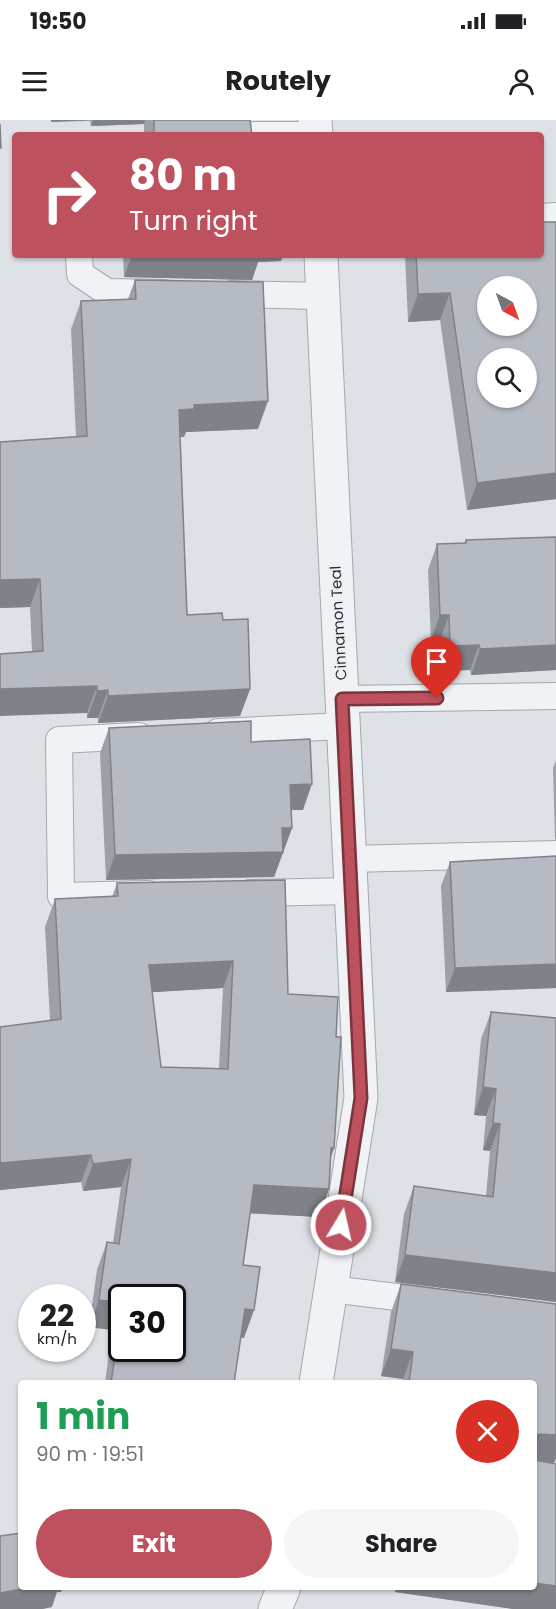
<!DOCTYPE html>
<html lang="en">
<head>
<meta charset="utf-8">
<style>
  :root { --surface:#fff; --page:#f6f6f6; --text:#202124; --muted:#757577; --accent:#bd515d }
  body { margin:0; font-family:Poppins,sans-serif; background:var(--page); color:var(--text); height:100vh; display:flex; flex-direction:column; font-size:22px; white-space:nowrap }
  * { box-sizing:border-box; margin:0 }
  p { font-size:20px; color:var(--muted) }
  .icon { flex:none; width:33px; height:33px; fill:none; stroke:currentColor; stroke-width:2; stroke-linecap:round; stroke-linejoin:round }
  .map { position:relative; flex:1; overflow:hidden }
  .side { position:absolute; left:18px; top:1260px; width:519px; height:210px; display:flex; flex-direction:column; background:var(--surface); border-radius:6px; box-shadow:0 2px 4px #0004 }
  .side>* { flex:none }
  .top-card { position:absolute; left:12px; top:12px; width:532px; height:126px; border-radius:6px; box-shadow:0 2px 4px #0004; background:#bd515d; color:#fff; overflow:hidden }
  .needle { width:39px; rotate:139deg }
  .fabs { position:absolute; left:477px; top:156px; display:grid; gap:12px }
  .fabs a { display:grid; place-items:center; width:60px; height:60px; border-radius:50%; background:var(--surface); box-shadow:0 2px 4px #0004; font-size:30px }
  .speed { position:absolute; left:18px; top:1164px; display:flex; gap:12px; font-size:30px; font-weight:700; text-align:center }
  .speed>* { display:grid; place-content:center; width:78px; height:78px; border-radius:50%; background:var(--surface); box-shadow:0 2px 4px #0004; line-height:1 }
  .speed small { font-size:15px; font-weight:400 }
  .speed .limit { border:3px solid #111; border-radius:9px; background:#fff; color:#111 }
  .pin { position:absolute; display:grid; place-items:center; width:51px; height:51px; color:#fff; margin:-62px -26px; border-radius:50% 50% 50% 0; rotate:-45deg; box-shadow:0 0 6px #0007 }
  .pin .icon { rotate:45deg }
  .me { position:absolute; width:66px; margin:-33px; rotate:9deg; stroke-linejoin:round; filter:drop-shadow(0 0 4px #0008) }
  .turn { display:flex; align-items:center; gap:21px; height:126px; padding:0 18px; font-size:27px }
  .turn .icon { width:78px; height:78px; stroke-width:2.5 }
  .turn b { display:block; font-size:42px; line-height:51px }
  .round { display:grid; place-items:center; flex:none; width:63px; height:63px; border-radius:32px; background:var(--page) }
  .headline { display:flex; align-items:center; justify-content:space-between; height:102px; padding:0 18px }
  h1 { font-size:36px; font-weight:700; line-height:45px; color:#1e9e55 }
  .action { display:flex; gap:12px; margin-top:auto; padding:12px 18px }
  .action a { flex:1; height:69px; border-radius:36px; background:var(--accent); color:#fff; font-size:24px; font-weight:700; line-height:69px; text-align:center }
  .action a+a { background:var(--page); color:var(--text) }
  .status { display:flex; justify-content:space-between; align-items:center; height:42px; padding:0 30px; background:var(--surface); direction:ltr }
  .status svg { height:16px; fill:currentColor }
  header { display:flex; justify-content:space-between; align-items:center; height:78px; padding:0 18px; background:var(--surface); font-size:27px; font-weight:700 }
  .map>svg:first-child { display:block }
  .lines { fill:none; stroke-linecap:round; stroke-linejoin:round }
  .lane-casing { stroke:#a4a8af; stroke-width:28 }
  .street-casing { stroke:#a4a8af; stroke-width:35 }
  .lane { stroke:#f1f2f5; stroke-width:26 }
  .street { stroke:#f1f2f5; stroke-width:33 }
  .wall { fill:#9da0a7; fill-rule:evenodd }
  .shaded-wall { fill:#7f8288 }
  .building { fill:#b6bac2; stroke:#7f8288; stroke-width:1.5; fill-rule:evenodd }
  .route-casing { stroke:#7b353c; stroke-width:15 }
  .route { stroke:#bd515d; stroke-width:10 }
  .labels { text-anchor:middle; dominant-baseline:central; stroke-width:4.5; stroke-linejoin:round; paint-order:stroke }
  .street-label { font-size:15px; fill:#292f3b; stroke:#eef0f4 }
</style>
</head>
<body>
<div class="status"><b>19:50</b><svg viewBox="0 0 49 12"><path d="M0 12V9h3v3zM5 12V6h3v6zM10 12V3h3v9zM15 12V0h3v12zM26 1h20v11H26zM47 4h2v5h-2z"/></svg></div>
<header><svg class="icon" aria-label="menu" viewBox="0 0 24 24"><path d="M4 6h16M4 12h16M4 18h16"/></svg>Routely<svg class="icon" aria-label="person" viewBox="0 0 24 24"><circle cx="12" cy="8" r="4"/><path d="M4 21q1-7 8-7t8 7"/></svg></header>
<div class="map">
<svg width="556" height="1489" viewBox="0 0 556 1489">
  <rect width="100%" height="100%" fill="#dee1e6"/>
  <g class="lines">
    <g class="lane-casing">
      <g id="lane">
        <path d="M255 15H316"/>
        <path d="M542 97 556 96"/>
        <path d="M79 135 80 154 107 172 164 173"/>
        <path d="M231 174 323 176"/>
        <path d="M342 579 556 576"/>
        <path d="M218 612 343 606"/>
        <path d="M139 616 59 620 61 776 148 774"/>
        <path d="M349 739 556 734"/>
        <path d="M250 773 351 771"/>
        <path d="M331 1169 429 1181"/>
      </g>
    </g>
    <g class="street-casing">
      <g id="street">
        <path d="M315 0 316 15"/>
        <path d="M316 1263 361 978 321 135"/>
        <path d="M275 1489 284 1467"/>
      </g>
    </g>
    <use href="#lane" class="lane"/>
    <use href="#street" class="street"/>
  </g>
  <g class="wall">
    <path d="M51 0H250L252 15H144V4L91 6 90 1 51 2Z"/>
    <path d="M123 135H283L281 141 258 142 252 160 124 157Z"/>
    <path d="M405 135H542L556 379 467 390 440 200 408 202Z"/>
    <path d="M135 160 258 309 186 312 184 317H180L187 495 223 500 250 569 240 596 98 603V598H87V593L32 532 30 487 0 488V322L76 317 71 209 81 181 128 179Z"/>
    <path d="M556 417V550L471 555 470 550 441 551 440 520 431 521 428 450 437 424 464 423 466 420Z"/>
    <path d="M109 608 251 622 303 690H291L292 708 274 757 106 760 100 633Z"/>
    <path d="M556 640V720L555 719 553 648Z"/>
    <path d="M556 736V868L446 872 441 766 450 742Z"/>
    <path d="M117 763 288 874 336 917 334 1028 330 1040 329 1069 319 1097 250 1093 243 1145 244 1218 241 1217 234 1263H105L112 1210 89 1207 97 1150 107 1122 113 1123 121 1067 83 1071 81 1062 0 1070V907L50 901 45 807 55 779 112 777ZM223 868 219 948 161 947 152 872ZM122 1178 172 1228H122Z"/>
    <path d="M491 892 556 898V1182L395 1162 404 1094 414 1066 486 1076 490 1031 483 1030 486 996 474 995 481 919Z"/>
    <path d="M401 1164 556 1184V1338L554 1343 545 1342 556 1489H513L395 1472 396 1467H534V1263H403V1259L381 1256 391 1192Z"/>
  </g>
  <g class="shaded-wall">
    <path d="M51 0H90L51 2Z"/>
    <path d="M93 0H145L144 4 91 6Z"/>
    <path d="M132 135H283L281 141 258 142 252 160 124 157Z"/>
    <path d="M450 173 440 200 408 202 418 174Z"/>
    <path d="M268 281 258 309 186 312 184 317H169L179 290 194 285Z"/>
    <path d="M556 353V379L467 390 477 363Z"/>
    <path d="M40 459 30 487 0 488V460Z"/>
    <path d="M440 495H449L440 520 431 521Z"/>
    <path d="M479 525 470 550 441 551 450 526Z"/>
    <path d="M556 525V550L471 555 480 529Z"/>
    <path d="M97 566 87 593 0 596V569Z"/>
    <path d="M250 569 240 596 98 603 108 576Z"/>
    <path d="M108 570 98 598H87L97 571Z"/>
    <path d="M312 664 303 690H281L290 665Z"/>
    <path d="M282 708H292L274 757 106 760 115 735Z"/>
    <path d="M233 841 223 868 139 873 149 845Z"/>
    <path d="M556 844V868L446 872 455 848Z"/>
    <path d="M483 967 496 969 486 996 474 995Z"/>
    <path d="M493 1003 500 1004 490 1031 483 1030Z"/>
    <path d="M331 1028H334L324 1056Z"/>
    <path d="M91 1035 81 1062 0 1070V1043Z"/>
    <path d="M131 1039 121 1067 83 1071 93 1044Z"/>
    <path d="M254 1065 329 1069 319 1097 244 1093Z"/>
    <path d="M405 1135 556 1153V1182L395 1162Z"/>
    <path d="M99 1180 122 1183V1185L112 1210 89 1207Z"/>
    <path d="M245 1189 254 1190 244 1218 235 1217Z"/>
    <path d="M391 1229 413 1232 403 1259 381 1256Z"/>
    <path d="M539 1314 556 1315V1338L554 1343 534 1341V1317Z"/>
    <path d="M534 1463 556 1466V1489H513L395 1472 397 1467H534Z"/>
    <path d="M33 1467H63L61 1472H57L52 1487 43 1489H0V1473Z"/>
  </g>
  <g class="building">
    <path d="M154 0H250L252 15H154Z"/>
    <path d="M0 4 1 28H0Z"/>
    <path d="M542 102H556V353L477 363 450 173 418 174 416 135H542ZM488 166H526V206H488ZM488 238H526V278H488Z"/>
    <path d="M135 160 263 162 268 281 194 285V289L179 290 187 495 222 493 223 500 248 499 250 569 108 576V570L97 571V566L0 569V534L43 531 40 459 0 460V322L87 316 81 181 136 179Z"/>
    <path d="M556 417V525L480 529 479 525 450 526 449 495H440L437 424 466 423V420Z"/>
    <path d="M251 601V622L310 619 312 664 290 665 292 708H282L283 732 115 735 109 608Z"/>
    <path d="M556 736V844L455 848 450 742Z"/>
    <path d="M285 760 288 874 338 877 336 917H341L334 1028H331L329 1069 254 1065 243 1145 260 1147 254 1190 245 1189 234 1263H111L122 1189V1228H172V1178H122V1183L99 1180 107 1122 119 1124 131 1039 93 1044 91 1035 0 1043V907L61 899 55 779 118 776 117 763ZM233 841 228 949 161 947 149 845Z"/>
    <path d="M491 892 556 898V1153L405 1135 414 1066 493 1077 500 1004 493 1003 496 969 483 967Z"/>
    <path d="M401 1164 556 1184V1315L539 1314 534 1317V1263H409L413 1232 391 1229Z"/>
    <path d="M534 1337 535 1340 556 1344V1466L534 1463Z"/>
    <path d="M21 1413V1467H33L0 1473V1416Z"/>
  </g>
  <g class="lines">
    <g class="route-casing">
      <path id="route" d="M341 1105 361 978 342 579 437 578"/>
    </g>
    <use href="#route" class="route"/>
  </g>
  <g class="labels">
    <g class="street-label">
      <text transform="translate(338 503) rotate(-93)">Cinnamon Teal</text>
    </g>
  </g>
</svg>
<div class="fabs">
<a><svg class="needle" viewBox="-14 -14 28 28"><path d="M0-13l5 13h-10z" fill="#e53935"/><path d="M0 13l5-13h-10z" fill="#757577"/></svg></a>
<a><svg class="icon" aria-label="search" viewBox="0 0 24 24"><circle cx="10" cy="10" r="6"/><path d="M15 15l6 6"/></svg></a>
</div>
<div class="speed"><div>22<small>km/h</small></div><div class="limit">30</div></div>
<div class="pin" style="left:437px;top:578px;background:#d93025"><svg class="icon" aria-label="arrive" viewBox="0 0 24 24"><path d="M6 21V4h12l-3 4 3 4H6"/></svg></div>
<svg class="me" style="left:341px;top:1105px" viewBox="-20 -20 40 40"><circle r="17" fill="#bd515d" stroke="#fff" stroke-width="3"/><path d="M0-11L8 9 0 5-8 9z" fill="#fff"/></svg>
<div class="top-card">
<div class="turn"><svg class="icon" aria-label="right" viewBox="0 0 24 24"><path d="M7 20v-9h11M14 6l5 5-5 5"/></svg><div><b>80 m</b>Turn right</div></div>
</div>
<section class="side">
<div class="headline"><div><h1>1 min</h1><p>90 m · 19:51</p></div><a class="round" style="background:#d93025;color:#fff"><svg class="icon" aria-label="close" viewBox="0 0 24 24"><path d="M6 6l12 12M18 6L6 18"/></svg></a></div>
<div class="action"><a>Exit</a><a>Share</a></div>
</section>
</div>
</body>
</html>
